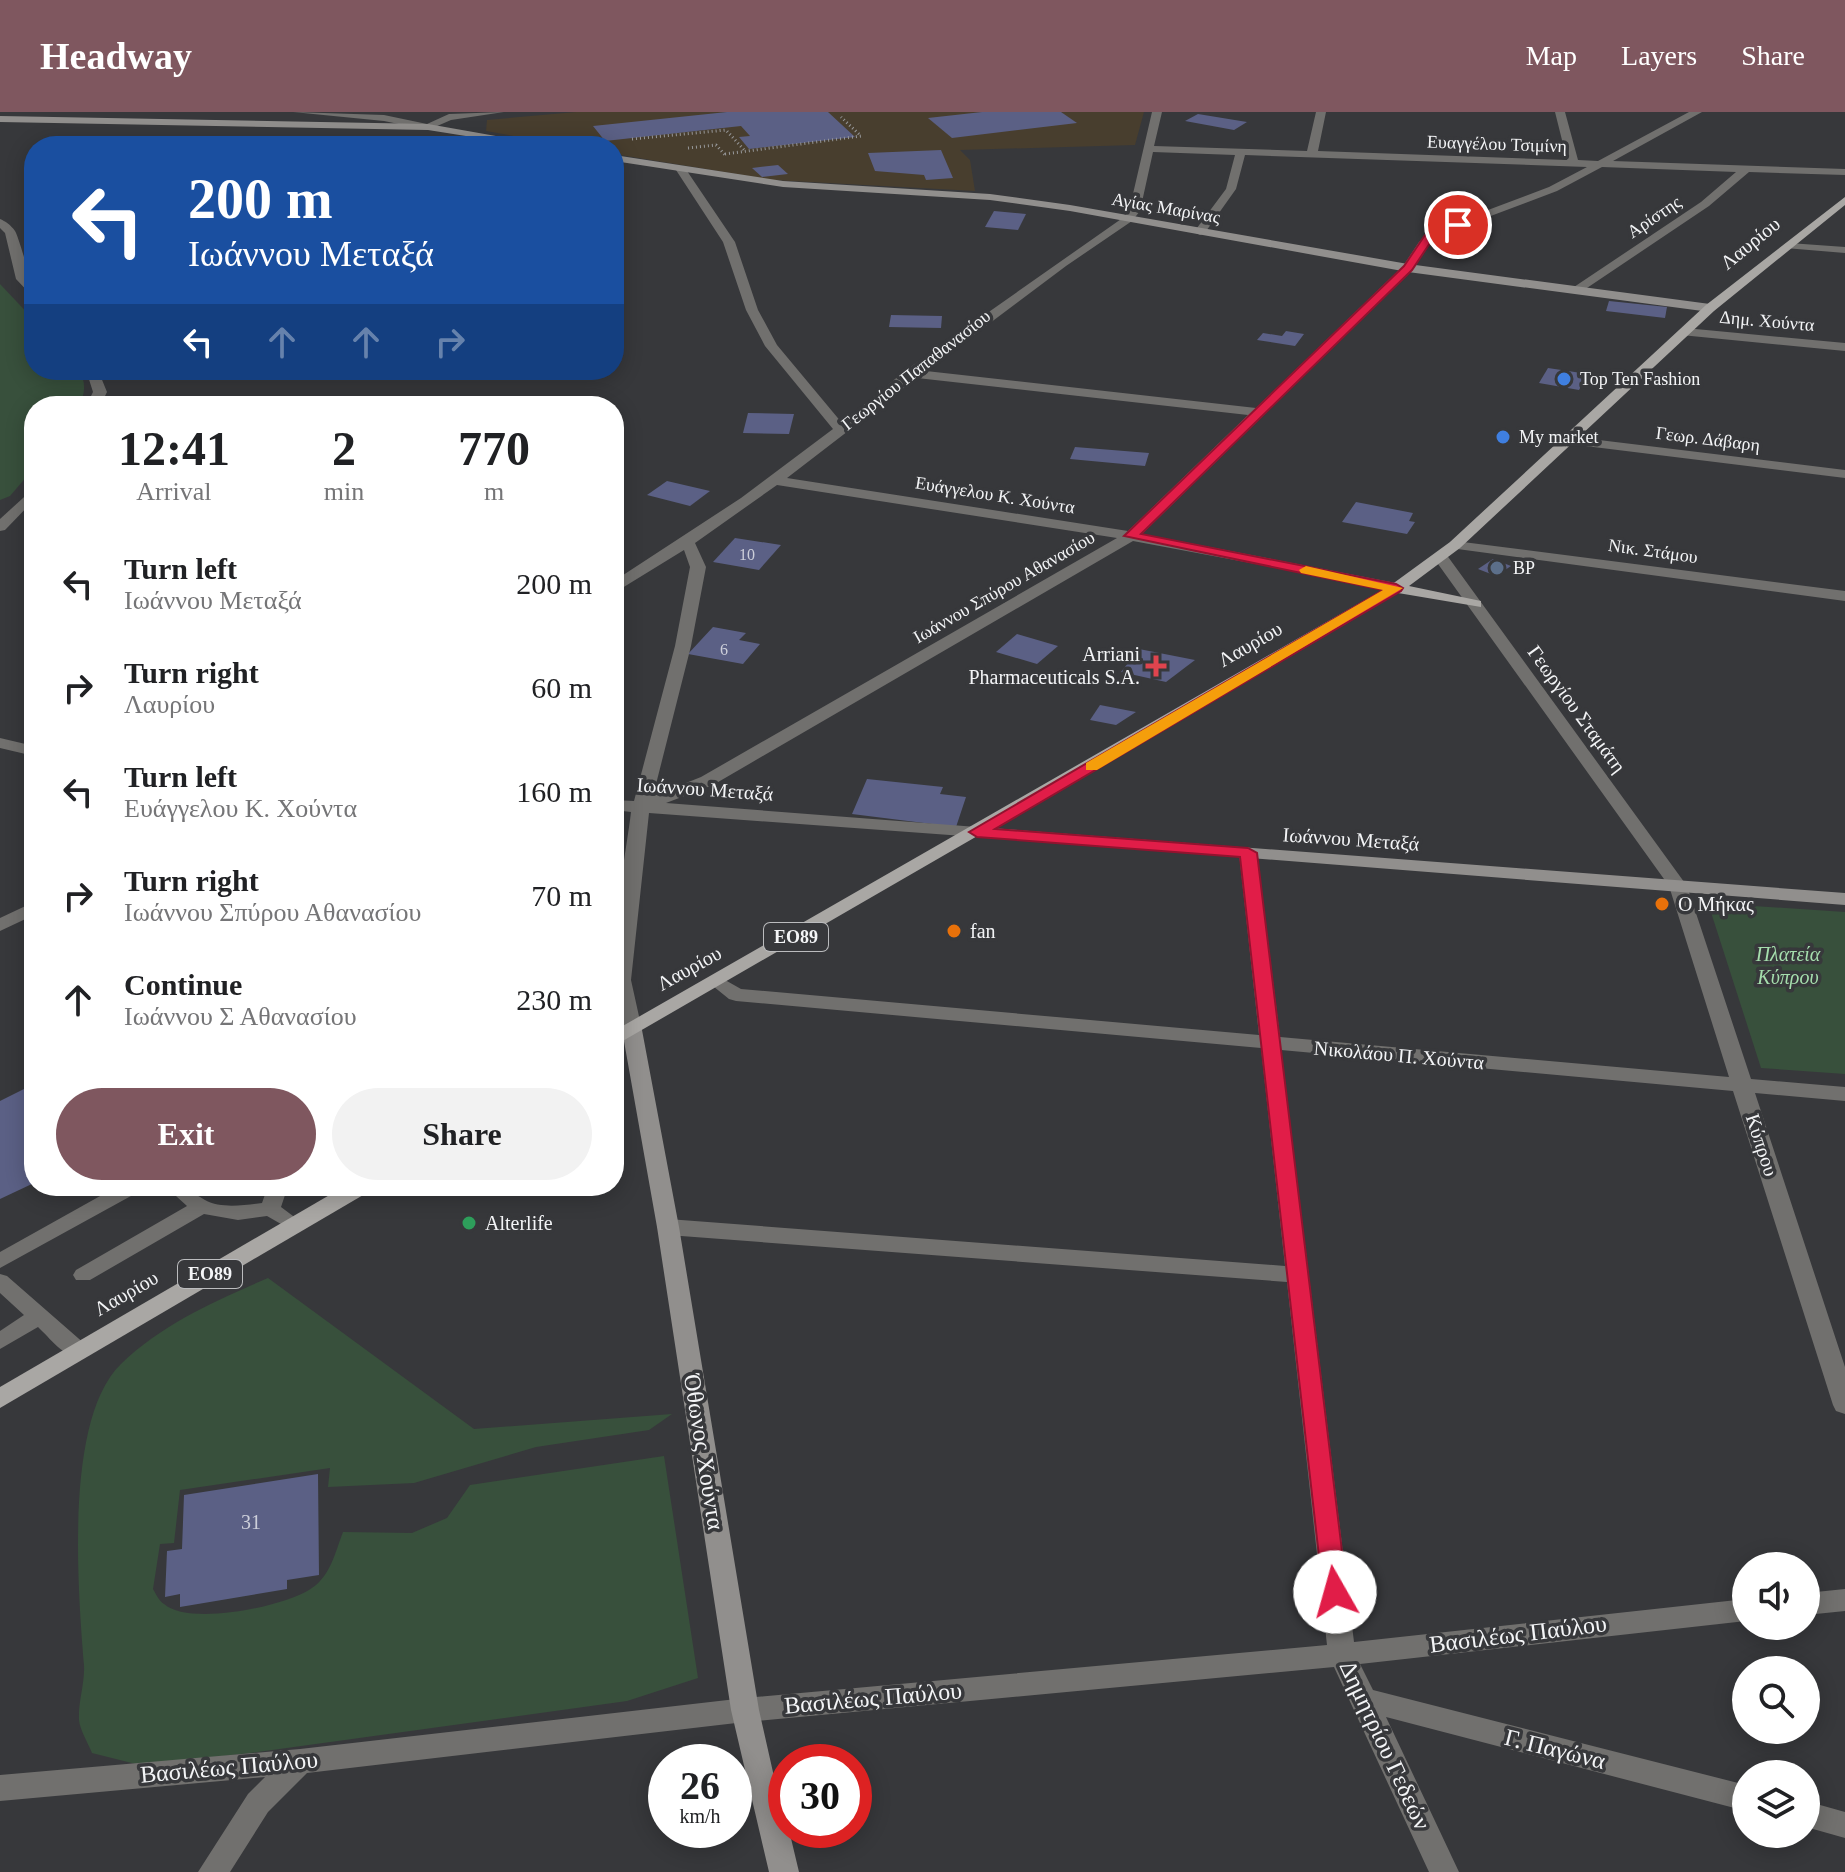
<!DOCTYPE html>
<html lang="en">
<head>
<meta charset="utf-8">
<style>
  :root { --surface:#fff; --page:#f2f2f2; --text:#202124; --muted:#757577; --accent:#7f575f }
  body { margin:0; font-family:"Times New Roman",serif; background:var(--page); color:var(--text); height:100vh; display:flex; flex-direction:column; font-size:30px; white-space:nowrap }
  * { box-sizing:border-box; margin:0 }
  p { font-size:26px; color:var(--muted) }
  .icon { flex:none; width:44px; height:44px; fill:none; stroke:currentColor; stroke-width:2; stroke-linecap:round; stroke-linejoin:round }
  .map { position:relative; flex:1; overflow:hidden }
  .details { position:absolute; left:24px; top:284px; width:600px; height:800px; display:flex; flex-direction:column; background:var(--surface); border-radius:32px; box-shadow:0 4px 20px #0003 }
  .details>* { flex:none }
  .top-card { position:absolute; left:24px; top:24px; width:600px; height:244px; border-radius:32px; box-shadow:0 4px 20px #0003; background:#1a4fa0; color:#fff; overflow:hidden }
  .buttons { position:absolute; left:1732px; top:1440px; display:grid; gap:16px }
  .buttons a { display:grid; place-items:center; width:88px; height:88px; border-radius:50%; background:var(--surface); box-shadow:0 4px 20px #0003; font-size:40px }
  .speed { position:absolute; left:648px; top:1632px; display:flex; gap:16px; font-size:40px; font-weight:700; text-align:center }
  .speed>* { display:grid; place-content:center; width:104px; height:104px; border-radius:50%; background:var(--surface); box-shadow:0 4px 20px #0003; line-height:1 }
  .speed small { font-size:20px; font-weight:400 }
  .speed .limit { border:12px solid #d22; background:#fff; color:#111 }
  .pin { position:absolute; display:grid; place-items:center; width:68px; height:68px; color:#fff; margin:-34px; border:4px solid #fff; border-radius:50%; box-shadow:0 2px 8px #0007 }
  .me { position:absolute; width:88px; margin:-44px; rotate:353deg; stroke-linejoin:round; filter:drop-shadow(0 0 6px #0008) }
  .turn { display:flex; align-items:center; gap:28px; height:168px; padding:0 32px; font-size:36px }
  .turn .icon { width:104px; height:104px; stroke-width:2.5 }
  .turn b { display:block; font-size:56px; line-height:68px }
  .lanes { display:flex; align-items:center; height:76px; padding:0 32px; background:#0003; justify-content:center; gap:40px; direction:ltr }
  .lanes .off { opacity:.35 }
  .eta { display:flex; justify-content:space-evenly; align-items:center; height:136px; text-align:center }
  .eta b { font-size:48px; font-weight:700; line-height:56px }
  .button { display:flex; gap:16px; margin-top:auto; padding:16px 32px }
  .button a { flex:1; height:92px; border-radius:48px; background:var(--accent); color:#fff; font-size:32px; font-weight:700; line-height:92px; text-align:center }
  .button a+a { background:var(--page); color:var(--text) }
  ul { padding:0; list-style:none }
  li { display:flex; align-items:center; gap:24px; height:104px; padding:0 32px }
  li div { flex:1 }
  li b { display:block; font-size:30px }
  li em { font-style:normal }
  header { display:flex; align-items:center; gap:48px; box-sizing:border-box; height:112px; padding:0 40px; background:var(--accent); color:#fff }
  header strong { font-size:38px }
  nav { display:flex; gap:44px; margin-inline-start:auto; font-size:28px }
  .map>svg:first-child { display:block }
  .industrial { fill:#483e2e }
  .green { fill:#38503c }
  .building { fill:#5b6085 }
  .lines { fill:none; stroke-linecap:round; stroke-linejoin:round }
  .path { stroke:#97989a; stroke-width:3; stroke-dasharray:1 3; stroke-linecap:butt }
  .lane { fill:#71706e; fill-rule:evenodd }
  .street { fill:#71706e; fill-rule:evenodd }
  .secondary { fill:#918f8d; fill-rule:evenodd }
  .primary { fill:#a9a7a4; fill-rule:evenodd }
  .route { fill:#e11d48; stroke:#92132f; stroke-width:2 }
  .slow { fill:#f59e0b }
  .shop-dot { fill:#3f7fe0; stroke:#37383b; stroke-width:3 }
  .service-dot { fill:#5c6f8a; stroke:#37383b; stroke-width:3 }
  .health-dot { fill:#e0444e; stroke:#37383b; stroke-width:3 }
  .food-dot { fill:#e8710a; stroke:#37383b; stroke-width:3 }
  .leisure-dot { fill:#2e9e5b; stroke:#37383b; stroke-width:3 }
  .labels { text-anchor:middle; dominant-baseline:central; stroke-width:7; stroke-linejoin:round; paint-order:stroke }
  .number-label { font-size:16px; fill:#cdcfda }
  .far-street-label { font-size:18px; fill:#f3f4f6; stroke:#37383b }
  .far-poi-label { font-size:18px; fill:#f3f4f6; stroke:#37383b; text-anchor:start }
  .shield { fill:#37383b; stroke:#bbbcbe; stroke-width:2 }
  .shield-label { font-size:18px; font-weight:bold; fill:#f3f4f6 }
  .street-label { font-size:20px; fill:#f3f4f6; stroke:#37383b }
  .poi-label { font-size:20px; fill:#f3f4f6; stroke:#37383b; text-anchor:start }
  .park-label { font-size:20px; font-style:italic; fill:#a5dead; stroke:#37383b }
  .near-number-label { font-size:20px; fill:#cdcfda }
  .near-street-label { font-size:24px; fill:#f3f4f6; stroke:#37383b }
</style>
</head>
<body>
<header>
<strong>Headway</strong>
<nav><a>Map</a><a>Layers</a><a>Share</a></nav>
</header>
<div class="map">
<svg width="1845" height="1760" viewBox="0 0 1845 1760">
  <rect width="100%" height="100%" fill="#37383b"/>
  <path class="industrial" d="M576 0H1144L1135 33 960 38 970 48 975 79 773 68 614 42V34H569L486 19 487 8Z"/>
  <g class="green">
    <path d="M0 172 34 208V258H78C87 269 85 283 79 294H34V356L10 384 0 388Z"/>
    <path d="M1708 791 1845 800V962L1761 956Z"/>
    <path d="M268 1166 474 1317 672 1302 649 1318 536 1335 414 1371 328 1375 330 1356 180 1378 174 1431 160 1432 153 1477C156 1482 159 1489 164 1492 189 1514 282 1495 309 1478 330 1466 335 1441 343 1420L412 1421 447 1406 470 1373 664 1344 698 1566 627 1589 250 1641 140 1653 92 1641C88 1631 80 1618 79 1608 78 1590 85 1571 84 1553 78 1478 64 1307 121 1252 162 1212 217 1188 268 1166Z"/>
  </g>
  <g class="building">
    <path d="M727 0H828L855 25 749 37 739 25 750 24 741 14 605 29 593 14Z"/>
    <path d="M982 0H1061L1077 11 952 26 928 6Z"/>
    <path d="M1198 2 1247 10 1234 18 1185 9Z"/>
    <path d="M941 38 953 66 926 68 924 63 875 59 868 41Z"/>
    <path d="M778 53 788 62 762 65 752 56Z"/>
    <path d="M994 99 1026 102 1018 118 985 115Z"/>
    <path d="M1609 189 1667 195 1665 206 1606 199Z"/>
    <path d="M891 203 942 204 941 216 889 215Z"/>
    <path d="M1286 219 1304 222 1295 234 1257 228 1263 221 1282 224Z"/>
    <path d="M1548 256 1588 262 1579 278 1539 271Z"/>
    <path d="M748 301 794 302 789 322 743 321Z"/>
    <path d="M1075 335 1149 341 1145 354 1070 347Z"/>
    <path d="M667 369 710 379 690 394 647 383Z"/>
    <path d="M1356 390 1413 401 1409 409 1415 410 1407 422 1342 410Z"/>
    <path d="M735 426 781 433 759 458 713 450Z"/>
    <path d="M1493 447 1511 454 1496 464 1478 457Z"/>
    <path d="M713 515 746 521 739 528 760 532 743 552 688 542Z"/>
    <path d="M1017 522 1058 534 1037 552 996 540Z"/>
    <path d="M1139 537 1195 548 1166 570 1121 560Z"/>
    <path d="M1100 593 1136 600 1116 613 1090 608Z"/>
    <path d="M867 667 943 675 940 682 966 685 956 715 852 702Z"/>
    <path d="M34 972V1071L0 1087V989Z"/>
    <path d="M318 1362 319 1463 287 1468V1477L180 1495V1482L165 1485 167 1439 182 1437 184 1383Z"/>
  </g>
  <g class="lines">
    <g class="path">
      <path d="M632 27 726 18 745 39"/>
      <path d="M688 36 716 33 725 43"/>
      <path d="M725 42 861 24 841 5"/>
    </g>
    <g class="lane">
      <path d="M118 1074H143L140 1079 0 1156V1140Z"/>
      <path d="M165 1074C192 1074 184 1076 205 1088 221 1097 245 1093 262 1091L268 1074H288L281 1095 305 1113 302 1118 295 1120 267 1104 238 1108 204 1102 90 1168H76L73 1163 76 1158 187 1094Z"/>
      <path d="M0 1162 7 1164 86 1233 89 1239 86 1245C67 1250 51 1227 38 1215L0 1237V1219L24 1203 0 1181Z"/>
    </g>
    <g class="street">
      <path d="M293 0 384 3 427 12 449 2 504 0 451 8 428 18 384 9Z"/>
      <path d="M1152 0H1162L1154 34 1307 39 1316 0H1326L1318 39 1567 48 1555 0H1565L1578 48 1598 49 1689 0H1702L1613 49 1845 57V63L1749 60 1709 94 1578 182 1572 178 1574 175 1701 90 1736 60 1602 55 1557 79 1440 123 1427 134 1412 158 1142 422 1396 471 1401 473V479L1133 429 713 673 666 691 977 715 986 720 977 725 649 701 631 868 642 918 632 924 625 922C598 878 625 752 631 700L614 698V688L634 689 675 534 690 455 684 438 614 481V469L741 386 833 317 765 234 746 198 723 130 676 58 685 56 735 130 758 198 777 233 842 311 906 258 1124 105 1129 99ZM1153 40 1235 43 1226 77 1194 120 1200 123 1204 122 1236 77 1245 43 1587 55 1549 75 1432 119 1419 130 1403 154 1256 296 926 259 1066 154 1132 109 1140 99ZM917 266 1248 303 1128 419 787 366ZM777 373 1117 426 701 665 653 684 691 534 706 455 695 431Z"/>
      <path d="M0 107C5 109 11 113 15 119 19 125 34 179 34 186L16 167 5 121 0 116Z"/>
      <path d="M1789 131 1845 135V141L1785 136V132Z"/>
      <path d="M1685 216 1845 231V239L1681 223V217Z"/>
      <path d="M86 258H98L107 280 100 294H86L93 280Z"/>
      <path d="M1566 324 1845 358V366L1561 331V325Z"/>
      <path d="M34 376V388L5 418 0 419V407Z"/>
      <path d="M1455 429 1845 479V489L1450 436V430Z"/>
      <path d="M1441 440 1446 442 1687 774 1751 967 1845 975V989L1755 981 1845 1255V1302L1836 1299 1833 1293 1733 979 1281 938 1354 1530 1746 1487V1509L1360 1552 1373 1578 1746 1673V1699L1386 1605 1459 1760H1429L1334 1555 745 1610 307 1661 268 1700 230 1760H198L248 1682 265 1665 0 1689V1663L300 1637 745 1586 1327 1533 1287 1170 668 1123 660 1120 657 1115 660 1110 668 1107 1285 1154 1261 936 736 889 729 887 708 870 718 864 741 877 1259 923 1239 741 1248 735 1257 741 1280 925 1729 965 1669 774 1433 445Z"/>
      <path d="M0 626 34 634V644L0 636Z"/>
      <path d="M34 790V803L0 819V806Z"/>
      <path d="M1845 1477V1499L1806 1503V1481Z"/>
      <path d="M1806 1689 1845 1700V1726L1806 1715Z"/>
    </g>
    <g class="secondary">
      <path d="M0 4 428 12 553 34H528L428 18 0 10Z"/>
      <path d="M614 43 783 69 990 82 1070 93 1408 152 1710 192 1716 196 1710 200 1408 160 1070 99 990 88 783 75 614 49Z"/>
      <path d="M977 715 1845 781V793L971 724 968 720Z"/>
      <path d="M632 912 642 918 679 1115 759 1598 786 1718H789L799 1760H769L731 1598 657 1115 622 918Z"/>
    </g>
    <g class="primary">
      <path d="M1845 85V93L1714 199 1460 436 1409 474 1481 489V495L1398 481 614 934V919L1391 473 1450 430 1706 193Z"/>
      <path d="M345 1074H373L370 1079 0 1296V1275Z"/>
    </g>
  </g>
  <path class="route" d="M1458 110 1461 115 1432 128 1412 158 1141 422 1396 472 1403 476 1401 479 995 717 1248 736 1257 741 1347 1480 1343 1487 1335 1489 1326 1487 1323 1480 1240 745 977 725 969 720 1383 478 1124 424 1404 154 1425 123Z"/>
  <path class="slow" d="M1306 454 1403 476 1097 658H1086V651L1383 478 1301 461 1299 458Z"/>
  <g class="shop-dot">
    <circle cx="1564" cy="267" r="8"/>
    <circle cx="1503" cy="325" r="8"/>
  </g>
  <circle class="service-dot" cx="1497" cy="456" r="8"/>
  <path class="health-dot" d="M1152 542h8v8h8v8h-8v8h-8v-8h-8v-8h8z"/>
  <g class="food-dot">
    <circle cx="1662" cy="792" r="8"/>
    <circle cx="954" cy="819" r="8"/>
  </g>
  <circle class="leisure-dot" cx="469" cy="1111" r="8"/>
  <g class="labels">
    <g class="number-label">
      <text x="747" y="442">10</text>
      <text x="724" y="537">6</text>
    </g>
    <g class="far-street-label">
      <text transform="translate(1497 32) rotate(2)">Ευαγγέλου Τσιμίνη</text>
      <text transform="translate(1166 96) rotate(10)">Αγίας Μαρίνας</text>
      <text transform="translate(1654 105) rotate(-34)">Αρίστης</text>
      <text transform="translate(1767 209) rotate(5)">Δημ. Χούντα</text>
      <text transform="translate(916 258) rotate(-38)">Γεωργίου Παπαθανασίου</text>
      <text transform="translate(1708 327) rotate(7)">Γεωρ. Δάβαρη</text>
      <text transform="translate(995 383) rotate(9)">Ευάγγελου Κ. Χούντα</text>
      <text transform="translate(1653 439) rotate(8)">Νικ. Στάμου</text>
      <text transform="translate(1004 475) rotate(-30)">Ιωάννου Σπύρου Αθανασίου</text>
    </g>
    <g class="far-poi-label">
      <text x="1580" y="267">Top Ten Fashion</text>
      <text x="1519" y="325">My market</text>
      <text x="1513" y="456">BP</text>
    </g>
    <g class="shield">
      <rect x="764" y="811" width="64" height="28" rx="6"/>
      <rect x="178" y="1148" width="64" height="28" rx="6"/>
    </g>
    <g class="shield-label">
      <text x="796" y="825">ΕΟ89</text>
      <text x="210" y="1162">ΕΟ89</text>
    </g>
    <g class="street-label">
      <text transform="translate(1750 131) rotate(-39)">Λαυρίου</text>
      <text transform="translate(1250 532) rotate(-30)">Λαυρίου</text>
      <text transform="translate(1577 597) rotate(54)">Γεωργίου Σταμάτη</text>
      <text transform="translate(705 677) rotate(4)">Ιωάννου Μεταξά</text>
      <text transform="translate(1351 727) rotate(4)">Ιωάννου Μεταξά</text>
      <text transform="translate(689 856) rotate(-29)">Λαυρίου</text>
      <text transform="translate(1399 943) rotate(5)">Νικολάου Π. Χούντα</text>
      <text transform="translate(1762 1033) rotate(72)">Κύπρου</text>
      <text transform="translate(126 1181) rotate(-30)">Λαυρίου</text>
    </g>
    <g class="poi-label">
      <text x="1140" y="542" text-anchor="end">Arriani<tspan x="1140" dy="23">Pharmaceuticals S.A.</tspan></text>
      <text x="1678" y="792">Ο Μήκας</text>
      <text x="970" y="819">fan</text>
      <text x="485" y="1111">Alterlife</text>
    </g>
    <g class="park-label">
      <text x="1788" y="842">Πλατεία<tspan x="1788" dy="23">Κύπρου</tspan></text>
    </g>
    <g class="near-number-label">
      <text x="251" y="1410">31</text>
    </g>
    <g class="near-street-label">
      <text transform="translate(704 1340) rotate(81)">Όθωνος Χούντα</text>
      <text transform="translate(1518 1522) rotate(-7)">Βασιλέως Παύλου</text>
      <text transform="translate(873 1586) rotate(-5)">Βασιλέως Παύλου</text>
      <text transform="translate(1385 1633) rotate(65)">Δημητρίου Γεδεών</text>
      <text transform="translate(1555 1637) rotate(14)">Γ. Παγώνα</text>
      <text transform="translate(229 1655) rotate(-5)">Βασιλέως Παύλου</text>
    </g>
  </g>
</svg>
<div class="buttons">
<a><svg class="icon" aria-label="sound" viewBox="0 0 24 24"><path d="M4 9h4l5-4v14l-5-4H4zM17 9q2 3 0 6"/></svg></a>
<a><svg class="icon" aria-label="search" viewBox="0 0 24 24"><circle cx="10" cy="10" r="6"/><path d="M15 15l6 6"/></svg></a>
<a><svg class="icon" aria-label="layers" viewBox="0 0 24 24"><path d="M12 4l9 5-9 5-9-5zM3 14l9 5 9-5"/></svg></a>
</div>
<div class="speed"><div>26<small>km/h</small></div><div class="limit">30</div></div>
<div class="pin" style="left:1458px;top:113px;background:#d93025"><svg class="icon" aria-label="arrive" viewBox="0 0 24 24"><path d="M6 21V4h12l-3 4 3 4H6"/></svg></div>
<svg class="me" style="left:1335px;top:1480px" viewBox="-20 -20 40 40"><circle r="19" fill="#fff"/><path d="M0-13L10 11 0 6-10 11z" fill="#e11d48"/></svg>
<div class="top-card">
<div class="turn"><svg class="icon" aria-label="left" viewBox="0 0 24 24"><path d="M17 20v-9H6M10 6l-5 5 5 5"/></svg><div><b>200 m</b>Ιωάννου Μεταξά</div></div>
<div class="lanes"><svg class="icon" aria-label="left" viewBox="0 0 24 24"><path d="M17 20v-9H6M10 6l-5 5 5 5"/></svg><svg class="icon off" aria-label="ahead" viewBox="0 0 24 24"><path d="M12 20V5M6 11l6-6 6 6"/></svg><svg class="icon off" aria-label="ahead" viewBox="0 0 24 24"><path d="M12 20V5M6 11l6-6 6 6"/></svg><svg class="icon off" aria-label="right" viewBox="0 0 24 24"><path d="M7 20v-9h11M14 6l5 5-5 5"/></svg></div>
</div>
<section class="details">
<div class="eta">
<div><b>12:41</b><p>Arrival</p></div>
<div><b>2</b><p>min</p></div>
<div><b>770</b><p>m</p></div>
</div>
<ul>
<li><svg class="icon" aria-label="left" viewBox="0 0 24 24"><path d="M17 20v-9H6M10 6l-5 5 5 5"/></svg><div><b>Turn left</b><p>Ιωάννου Μεταξά</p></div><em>200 m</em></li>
<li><svg class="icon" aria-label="right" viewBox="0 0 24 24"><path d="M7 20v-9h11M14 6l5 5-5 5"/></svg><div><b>Turn right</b><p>Λαυρίου</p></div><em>60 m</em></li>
<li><svg class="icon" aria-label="left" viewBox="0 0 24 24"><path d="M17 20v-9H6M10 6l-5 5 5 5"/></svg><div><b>Turn left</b><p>Ευάγγελου Κ. Χούντα</p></div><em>160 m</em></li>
<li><svg class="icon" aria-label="right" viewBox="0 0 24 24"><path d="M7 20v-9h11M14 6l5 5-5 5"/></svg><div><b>Turn right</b><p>Ιωάννου Σπύρου Αθανασίου</p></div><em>70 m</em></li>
<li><svg class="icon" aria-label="ahead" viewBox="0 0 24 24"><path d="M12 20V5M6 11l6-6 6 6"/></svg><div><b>Continue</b><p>Ιωάννου Σ Αθανασίου</p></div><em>230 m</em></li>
</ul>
<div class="button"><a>Exit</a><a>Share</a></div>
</section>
</div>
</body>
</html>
